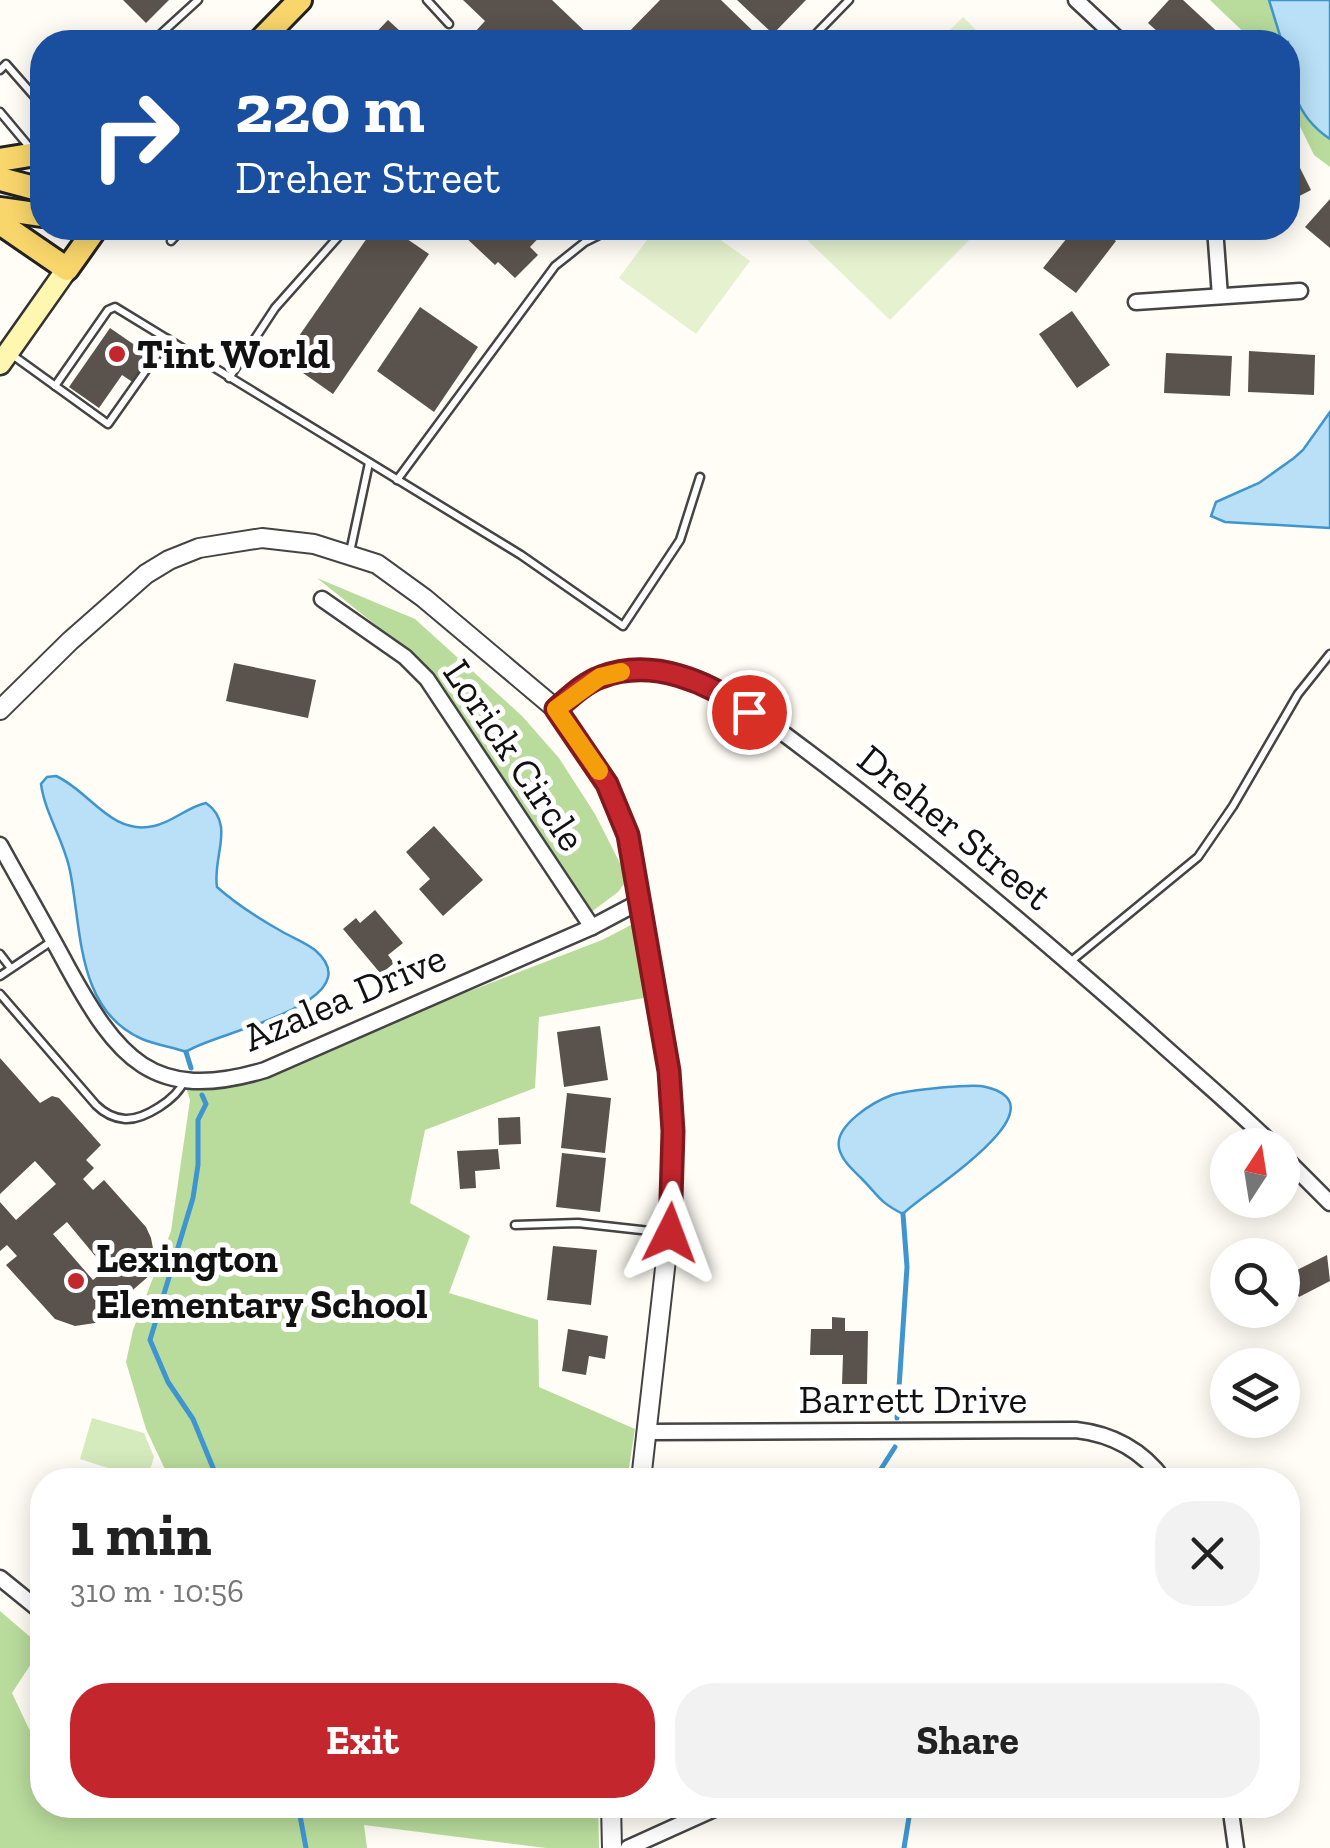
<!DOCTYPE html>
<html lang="en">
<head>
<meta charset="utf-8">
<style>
  :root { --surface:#fff; --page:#f2f2f2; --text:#222; --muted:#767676; --accent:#c4262e }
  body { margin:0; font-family:"Zilla Slab",serif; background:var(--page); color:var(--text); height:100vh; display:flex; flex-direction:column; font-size:38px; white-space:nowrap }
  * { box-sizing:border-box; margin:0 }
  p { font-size:32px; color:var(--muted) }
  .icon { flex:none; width:55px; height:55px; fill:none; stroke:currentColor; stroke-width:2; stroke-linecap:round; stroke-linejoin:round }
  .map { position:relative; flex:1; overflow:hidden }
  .side { position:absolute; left:30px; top:1468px; width:1270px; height:350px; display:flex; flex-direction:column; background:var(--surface); border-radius:40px; box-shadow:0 5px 25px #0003 }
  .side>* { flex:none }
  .hud { position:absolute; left:30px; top:30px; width:1270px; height:210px; border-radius:40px; box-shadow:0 5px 25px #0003; background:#1a4fa0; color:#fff; overflow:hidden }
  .needle { width:65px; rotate:12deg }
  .controls { position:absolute; left:1210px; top:1128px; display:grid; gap:20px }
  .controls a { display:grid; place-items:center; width:90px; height:90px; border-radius:50%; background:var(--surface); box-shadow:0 5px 25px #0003; font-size:50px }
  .pin { position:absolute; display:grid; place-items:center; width:85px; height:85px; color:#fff; margin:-42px; border:5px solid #fff; border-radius:50%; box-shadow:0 2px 10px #0007 }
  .me { position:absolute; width:110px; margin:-55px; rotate:3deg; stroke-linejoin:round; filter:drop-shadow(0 0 8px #0008) }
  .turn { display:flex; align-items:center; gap:35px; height:210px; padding:0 40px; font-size:45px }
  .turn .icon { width:130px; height:130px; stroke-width:2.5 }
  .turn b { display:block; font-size:70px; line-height:85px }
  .round { display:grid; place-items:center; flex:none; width:105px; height:105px; border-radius:40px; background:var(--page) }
  .overview { display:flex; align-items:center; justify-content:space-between; height:170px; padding:0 40px }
  h1 { font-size:60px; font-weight:700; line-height:75px }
  .primary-button { display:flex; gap:20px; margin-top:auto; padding:20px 40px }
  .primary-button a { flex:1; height:115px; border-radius:40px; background:var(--accent); color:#fff; font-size:40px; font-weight:700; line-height:115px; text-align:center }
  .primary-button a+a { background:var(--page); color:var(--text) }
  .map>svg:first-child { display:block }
  .green { fill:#d5ebbd }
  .forest { fill:#b9dc9c }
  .pitch { fill:#e6f2cf }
  .water { fill:#b9e0f7; stroke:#3f96cf; stroke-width:2.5 }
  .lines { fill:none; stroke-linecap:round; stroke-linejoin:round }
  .stream { stroke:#3f96cf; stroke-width:5 }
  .building { fill:#5a524d; fill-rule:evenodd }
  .service-casing { stroke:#444; stroke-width:11 }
  .minor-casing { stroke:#444; stroke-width:19 }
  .tertiary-casing { stroke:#444; stroke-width:22 }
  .secondary-casing { stroke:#333; stroke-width:25 }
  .primary-casing { stroke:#222; stroke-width:28 }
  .service { stroke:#fff; stroke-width:6 }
  .minor { stroke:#fff; stroke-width:14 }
  .tertiary { stroke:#fff; stroke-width:18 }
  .secondary { stroke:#fff6b0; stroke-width:20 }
  .primary { stroke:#f9d66b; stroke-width:22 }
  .route-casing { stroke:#7f191e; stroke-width:25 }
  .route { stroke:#c4262e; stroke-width:18 }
  .slow { stroke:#f59e0b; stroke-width:18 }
  .poi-dot { fill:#c4262e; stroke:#fff; stroke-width:4 }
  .labels { text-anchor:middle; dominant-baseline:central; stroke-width:10; stroke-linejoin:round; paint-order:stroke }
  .poi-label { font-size:40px; font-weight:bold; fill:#111; stroke:#fff; text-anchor:start }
  .street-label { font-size:40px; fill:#111; stroke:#fff }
</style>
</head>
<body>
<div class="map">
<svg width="1330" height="1848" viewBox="0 0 1330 1848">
  <rect width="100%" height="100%" fill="#fffdf5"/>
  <path class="green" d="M92 1418 144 1433 154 1457 147 1480H111L114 1470 80 1459Z"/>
  <g class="forest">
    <path d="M1210 0H1330V167L1314 155 1288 102V42H1254Z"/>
    <path d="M317 578 415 619 522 716 559 758 595 814 628 879 618 892 590 913 413 655Z"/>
    <path d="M633 924 644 955 649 997 539 1017 535 1088 425 1130 410 1203 470 1236 449 1293 538 1320 539 1387 635 1429 627 1480H170L146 1429 126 1362 133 1330 171 1231 190 1100 184 1081 265 1070 602 940Z"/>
    <path d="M0 1611 42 1647 12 1693 29 1729 42 1739V1805H598L599 1848H546L364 1825 367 1848H0Z"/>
  </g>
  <g class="pitch">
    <path d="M963 17 988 42H938Z"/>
    <path d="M656 228H704L750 261 696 334 619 278Z"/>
    <path d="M795 228H981L890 320Z"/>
  </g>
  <g class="water">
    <path d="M1269 0H1330V139C1295 116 1288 82 1288 42H1282Z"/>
    <path d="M1330 412V528L1225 522 1211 516 1216 502 1259 483 1294 458 1303 450Z"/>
    <path d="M56 776C90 791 111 836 154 826 173 822 187 807 206 803 236 824 212 857 217 887 236 904 258 918 281 931 291 937 305 942 315 950 377 1004 207 1034 186 1052 172 1047 156 1045 142 1039 76 1010 82 930 70 871 64 840 45 814 41 784L47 777Z"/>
    <path d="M947 1087C959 1087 975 1084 986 1087 1069 1107 918 1196 903 1214 879 1202 879 1196 862 1179 853 1170 842 1161 839 1148 834 1125 875 1101 892 1095 909 1090 929 1089 947 1087Z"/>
  </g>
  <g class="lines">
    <g class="stream">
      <path d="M186 1052 191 1068"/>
      <path d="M202 1095 206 1104 198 1120V1165L193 1198 150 1340 168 1382 193 1419 218 1480"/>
      <path d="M897 1418 907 1267 903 1214"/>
      <path d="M874 1480 895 1447"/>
      <path d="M298 1805 306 1848"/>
      <path d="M904 1848 911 1805"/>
    </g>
  </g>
  <g class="building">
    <path d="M123 0H169L146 23Z"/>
    <path d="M463 0H552L596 42H485L475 32 485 21Z"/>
    <path d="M660 0H721L757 35 750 42H619Z"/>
    <path d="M737 0H806L773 34Z"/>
    <path d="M1169 0H1183L1224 38 1220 42H1169L1148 23Z"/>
    <path d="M388 20 412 42H367Z"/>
    <path d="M1288 144 1311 190 1288 202Z"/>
    <path d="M1330 199V248L1305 227Z"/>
    <path d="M374 228H391L429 254 333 394 283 359Z"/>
    <path d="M463 228H548L530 247 538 255 515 278 498 262 495 265 462 234 465 230Z"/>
    <path d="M1075 228H1099L1116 241 1076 293 1043 268Z"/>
    <path d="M1139 228H1180V239L1140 240Z"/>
    <path d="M420 307 478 347 434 412 377 371Z"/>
    <path d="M1072 311 1110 365 1077 388 1039 334Z"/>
    <path d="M110 328 152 357 134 383 122 375 99 408 69 387Z"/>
    <path d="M1249 351 1315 355 1314 395 1248 392Z"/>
    <path d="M1166 353 1232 356 1230 396 1164 393Z"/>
    <path d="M234 663 316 680 308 718 226 701Z"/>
    <path d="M434 826 483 880 443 916 419 889 430 879 406 852Z"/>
    <path d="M375 910 403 943 388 955 394 963 381 974 343 929 356 918 360 923Z"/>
    <path d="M600 1026 608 1080 564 1087 557 1032Z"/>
    <path d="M0 1058 40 1103 52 1096 59 1098 101 1145 86 1160 94 1168 83 1179 93 1190 104 1180 146 1227 151 1238 155 1259 150 1275 95 1323 75 1326 55 1319 6 1265 17 1256 7 1245 0 1251V1202L16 1220 56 1184 35 1161 0 1194ZM67 1222 106 1269 93 1280 53 1234Z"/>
    <path d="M567 1093 611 1098 605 1153 561 1148Z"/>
    <path d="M520 1117 521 1144 499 1145 498 1118Z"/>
    <path d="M498 1149 500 1169 475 1171 476 1188 460 1189 457 1151Z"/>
    <path d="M562 1153 606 1158 600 1212 556 1207Z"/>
    <path d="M553 1246 597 1250 591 1305 547 1300Z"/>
    <path d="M1327 1255 1330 1281 1299 1297 1287 1275Z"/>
    <path d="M832 1317 845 1318V1331H868L867 1384H842L843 1355H810L811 1329H832Z"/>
    <path d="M568 1329 608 1336 605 1359 589 1356 586 1375 562 1371Z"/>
    <path d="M1288 1661H1299L1300 1694 1288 1695Z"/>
  </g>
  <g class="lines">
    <g class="service-casing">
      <g id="service">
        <path d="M427 0 449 24"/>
        <path d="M152 42 198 0"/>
        <path d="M808 42 849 0"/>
        <path d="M0 70 6 64 42 105"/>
        <path d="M0 112 31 149"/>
        <path d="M171 241 183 228"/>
        <path d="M11 354 108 424 168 339"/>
        <path d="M229 378 275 308 346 228"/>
        <path d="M55 386 108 310 115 307 521 555 623 626 680 540 700 477"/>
        <path d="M397 480 555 266 585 242 613 228"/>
        <path d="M350 552 369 463"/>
        <path d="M0 954 10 967"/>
        <path d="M1070 962 1198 857 1233 806 1298 694 1330 654"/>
        <path d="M0 976 52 941"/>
        <path d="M0 994 96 1105C104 1113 113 1118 125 1119 144 1120 177 1099 184 1081"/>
        <path d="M515 1225 578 1223 668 1233"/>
      </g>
    </g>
    <g class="minor-casing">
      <g id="minor">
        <path d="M1076 0 1121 42"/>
        <path d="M1215 228 1220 296"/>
        <path d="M1136 302 1300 291"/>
        <path d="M322 599 405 657 427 679 592 927"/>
        <path d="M556 709C606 669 633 661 696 679 729 689 798 745 828 767 939 851 1045 941 1149 1033 1191 1071 1233 1106 1273 1145"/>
        <path d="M0 845C22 885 45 925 67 966 117 1057 152 1104 265 1070L592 927 641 901"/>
        <path d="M1282 1155 1330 1203"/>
        <path d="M647 1432 1076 1430C1112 1434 1142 1450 1164 1480"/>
        <path d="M0 1578 42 1612"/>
        <path d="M1230 1805 1236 1848"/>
        <path d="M628 1848 723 1805"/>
      </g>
    </g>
    <g class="tertiary-casing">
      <g id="tertiary">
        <path d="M0 710 70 641 146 574 169 560 199 548 262 538 314 544 377 564 424 598 556 709 607 784 628 835 669 1071 673 1131 669 1233 641 1480"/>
        <path d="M611 1805 612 1848"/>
      </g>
    </g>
    <g class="secondary-casing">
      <path id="secondary" d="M0 364 67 269"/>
    </g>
    <g class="primary-casing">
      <g id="primary">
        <path d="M259 42 300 0"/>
        <path d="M0 160 42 153"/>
        <path d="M0 179 42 190"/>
        <path d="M0 209 42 215"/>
        <path d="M0 223 67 269 96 228"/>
      </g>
    </g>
    <use href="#service" class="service"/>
    <use href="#minor" class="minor"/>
    <use href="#tertiary" class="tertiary"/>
    <use href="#secondary" class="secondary"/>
    <use href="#primary" class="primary"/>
  </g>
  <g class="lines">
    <g class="route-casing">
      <path id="route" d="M670 1233 673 1131 669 1071 628 835 607 784 556 709C570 697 584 683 601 677 652 657 709 682 749 712"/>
    </g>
    <use href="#route" class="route"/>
    <path class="slow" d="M599 771 556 709 600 677 621 672"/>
  </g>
  <g class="poi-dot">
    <circle cx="117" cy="354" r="10"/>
    <circle cx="76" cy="1281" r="10"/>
  </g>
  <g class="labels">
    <g class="poi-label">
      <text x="137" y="354">Tint World</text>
      <text x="96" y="1258">Lexington<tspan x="96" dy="46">Elementary School</tspan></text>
    </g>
    <g class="street-label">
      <text transform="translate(515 755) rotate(56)">Lorick Circle</text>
      <text transform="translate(955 827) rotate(39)">Dreher Street</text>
      <text transform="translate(344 997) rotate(-23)">Azalea Drive</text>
      <text x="913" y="1399">Barrett Drive</text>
    </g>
  </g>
</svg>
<div class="controls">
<a><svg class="needle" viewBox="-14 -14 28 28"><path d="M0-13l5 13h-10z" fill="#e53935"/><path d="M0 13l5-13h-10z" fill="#767676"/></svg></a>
<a><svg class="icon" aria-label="search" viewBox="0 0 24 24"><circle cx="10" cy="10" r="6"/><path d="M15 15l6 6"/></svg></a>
<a><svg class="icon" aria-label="layers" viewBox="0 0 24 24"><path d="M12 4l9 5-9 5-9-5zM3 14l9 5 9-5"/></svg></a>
</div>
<div class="pin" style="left:749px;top:712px;background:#d93025"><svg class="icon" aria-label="arrive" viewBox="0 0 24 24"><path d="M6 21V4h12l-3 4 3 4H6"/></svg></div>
<svg class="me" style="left:670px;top:1233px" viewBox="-20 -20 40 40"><path d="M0-17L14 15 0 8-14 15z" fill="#c4262e" stroke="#fff" stroke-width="4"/></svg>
<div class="hud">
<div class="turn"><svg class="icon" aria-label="right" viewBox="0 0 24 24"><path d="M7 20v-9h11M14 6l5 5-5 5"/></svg><div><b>220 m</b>Dreher Street</div></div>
</div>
<section class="side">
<div class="overview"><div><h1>1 min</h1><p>310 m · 10:56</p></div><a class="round"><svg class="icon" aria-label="close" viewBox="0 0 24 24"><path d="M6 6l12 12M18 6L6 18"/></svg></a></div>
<div class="primary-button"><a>Exit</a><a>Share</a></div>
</section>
</div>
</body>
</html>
